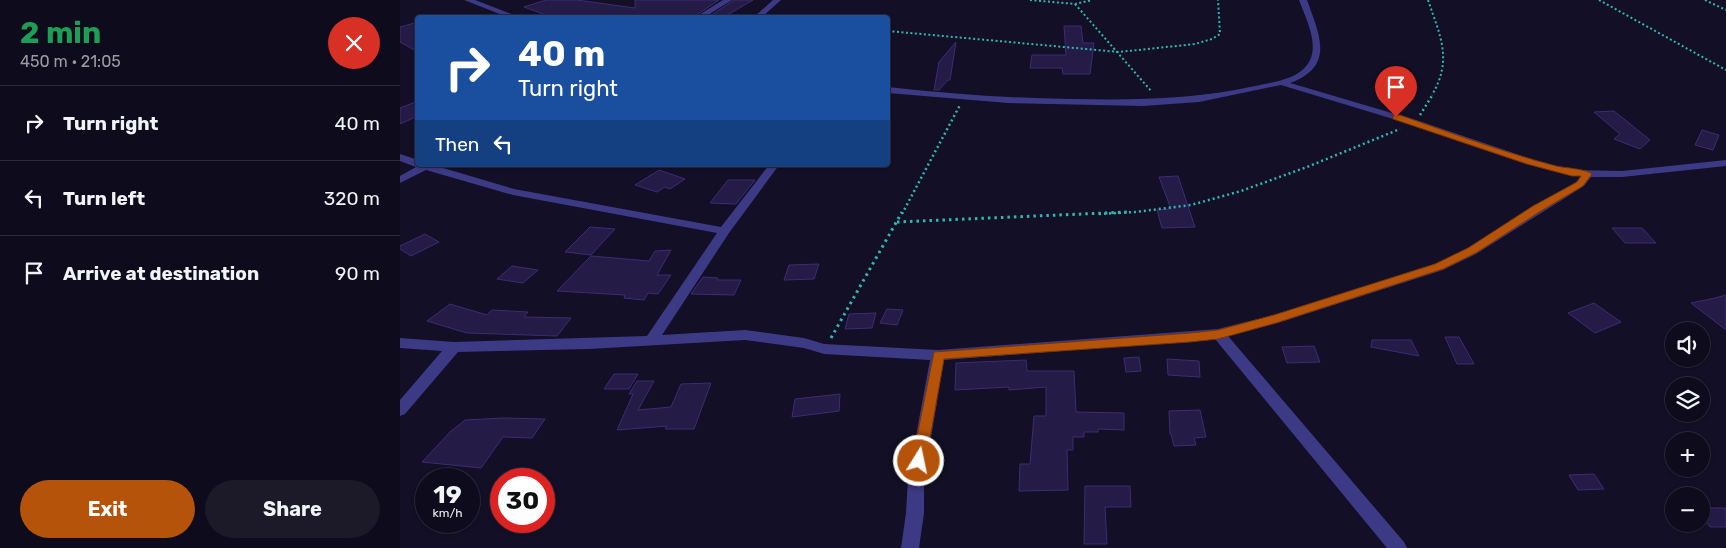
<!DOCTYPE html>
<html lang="en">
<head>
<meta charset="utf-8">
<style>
  :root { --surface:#0e0b1c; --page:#1c1929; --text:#f1f3f6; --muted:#9b9ba3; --line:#2e2b3b; --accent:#b45309 }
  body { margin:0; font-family:Rubik,sans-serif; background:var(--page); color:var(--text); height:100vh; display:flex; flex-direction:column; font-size:19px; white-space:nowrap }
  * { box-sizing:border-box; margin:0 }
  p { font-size:16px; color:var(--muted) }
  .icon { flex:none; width:28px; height:28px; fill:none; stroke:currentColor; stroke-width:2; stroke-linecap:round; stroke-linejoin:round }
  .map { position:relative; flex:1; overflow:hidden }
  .side { display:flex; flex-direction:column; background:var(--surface); width:400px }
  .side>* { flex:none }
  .hud { position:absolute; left:15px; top:15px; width:475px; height:152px; border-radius:5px; box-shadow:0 1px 4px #0004,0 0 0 1px var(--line); background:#1a4fa0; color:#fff; overflow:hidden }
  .controls { position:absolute; left:1265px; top:322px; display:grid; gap:10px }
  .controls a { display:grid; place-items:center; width:45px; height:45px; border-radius:50%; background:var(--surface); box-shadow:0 1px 4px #0004,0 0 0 1px var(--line); font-size:25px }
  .speed { position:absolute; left:15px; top:468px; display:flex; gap:10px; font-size:25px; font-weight:700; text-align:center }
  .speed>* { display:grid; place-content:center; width:65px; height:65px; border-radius:50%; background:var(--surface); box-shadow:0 1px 4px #0004,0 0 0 1px var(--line); line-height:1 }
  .speed small { font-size:12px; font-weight:400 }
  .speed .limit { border:8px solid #d22; background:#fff; color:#111 }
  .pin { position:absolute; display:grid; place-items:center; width:42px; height:42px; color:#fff; margin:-51px -21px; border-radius:50% 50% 50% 0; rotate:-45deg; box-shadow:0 0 5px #0007 }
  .pin .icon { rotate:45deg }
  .me { position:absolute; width:55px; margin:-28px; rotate:10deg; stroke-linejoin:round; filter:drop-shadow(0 0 4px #0008) }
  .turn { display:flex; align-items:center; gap:18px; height:105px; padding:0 20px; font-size:22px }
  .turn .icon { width:65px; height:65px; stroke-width:2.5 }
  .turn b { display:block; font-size:35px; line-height:42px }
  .then { display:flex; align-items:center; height:48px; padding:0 20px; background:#0003; gap:10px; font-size:19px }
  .round { display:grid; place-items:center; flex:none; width:52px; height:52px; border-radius:26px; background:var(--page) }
  .overview { display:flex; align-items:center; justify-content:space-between; height:85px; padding:0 20px }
  h1 { font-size:30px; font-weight:700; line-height:38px; color:#1e9e55 }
  .primary-button { display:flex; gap:10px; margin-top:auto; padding:10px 20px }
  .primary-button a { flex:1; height:58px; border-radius:30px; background:var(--accent); color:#fff; font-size:20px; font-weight:700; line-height:58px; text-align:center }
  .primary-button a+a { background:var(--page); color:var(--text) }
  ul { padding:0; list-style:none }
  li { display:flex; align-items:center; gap:15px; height:75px; padding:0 20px; border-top:1px solid var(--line) }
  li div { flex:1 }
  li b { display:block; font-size:19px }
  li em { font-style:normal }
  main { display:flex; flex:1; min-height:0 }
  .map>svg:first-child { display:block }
  .building { fill:#241b47; stroke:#3b2d73 }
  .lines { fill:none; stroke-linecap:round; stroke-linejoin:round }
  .path-far2 { stroke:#2fb8b0; stroke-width:2; stroke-dasharray:2 2.5; stroke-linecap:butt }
  .path-far1 { stroke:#2fb8b0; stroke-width:2.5; stroke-dasharray:2 3; stroke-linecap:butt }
  .path { stroke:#2fb8b0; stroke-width:3; stroke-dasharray:2.5 4; stroke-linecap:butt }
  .minor { fill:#3d3a85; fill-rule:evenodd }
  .route { fill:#b45309; stroke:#753606 }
</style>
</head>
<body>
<main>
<section class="side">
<div class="overview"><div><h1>2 min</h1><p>450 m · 21:05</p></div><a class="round" style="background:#d93025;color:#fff"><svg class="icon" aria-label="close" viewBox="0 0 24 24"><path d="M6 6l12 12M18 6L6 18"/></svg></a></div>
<ul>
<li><svg class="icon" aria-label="right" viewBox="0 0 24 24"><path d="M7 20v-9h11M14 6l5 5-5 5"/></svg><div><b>Turn right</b></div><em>40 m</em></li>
<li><svg class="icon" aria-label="left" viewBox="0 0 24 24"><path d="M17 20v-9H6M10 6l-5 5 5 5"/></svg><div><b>Turn left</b></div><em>320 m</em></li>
<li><svg class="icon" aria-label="arrive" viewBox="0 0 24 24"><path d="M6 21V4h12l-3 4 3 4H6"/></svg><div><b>Arrive at destination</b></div><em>90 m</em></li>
</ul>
<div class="primary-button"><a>Exit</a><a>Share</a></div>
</section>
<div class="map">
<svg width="1326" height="548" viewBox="0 0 1326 548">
  <rect width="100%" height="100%" fill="#130f26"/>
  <g class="building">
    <path d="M146 0H177L235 8V0H319L292 18H154L124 7Z"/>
    <path d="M334 0H353L329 14 320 18H307Z"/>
    <path d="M18 22V52L0 42V27Z"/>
    <path d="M664 26H681L683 43H694L690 74H663L662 68H630L632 55H666Z"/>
    <path d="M556 42 550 80H548L539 90H534L539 62Z"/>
    <path d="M18 101V116L0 124V108Z"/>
    <path d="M1214 111 1250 140 1240 149 1214 139 1220 134 1194 112Z"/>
    <path d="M1302 130 1319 135 1313 150 1295 145Z"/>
    <path d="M259 170 285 179 270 189 265 187 257 192 235 185Z"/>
    <path d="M778 176 795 227 762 228 757 210 771 209 759 177Z"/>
    <path d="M328 180H355L336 204 310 203Z"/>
    <path d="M190 227 215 229 191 255 165 252Z"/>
    <path d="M1212 228H1242L1256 243H1225Z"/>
    <path d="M25 234 39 242 11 256 0 249V246Z"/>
    <path d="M271 250 257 275H271L258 294 248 293 244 300 224 298 225 295 157 291 191 256 249 261 255 251Z"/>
    <path d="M419 264 414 279 384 280 389 265Z"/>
    <path d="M112 266 138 270 123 283 97 279Z"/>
    <path d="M303 277 318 278 317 280H341L334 295 291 294Z"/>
    <path d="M1326 295V330L1291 303 1315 298Z"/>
    <path d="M1194 303 1221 322 1195 333 1168 313Z"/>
    <path d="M50 304 87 315 92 310 128 312 124 317 171 318 157 336 67 333 27 321Z"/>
    <path d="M487 309 503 310 497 325 480 323Z"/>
    <path d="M476 313 472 328 445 329 449 314Z"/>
    <path d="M1045 337H1059L1074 364H1057Z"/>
    <path d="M972 340H1011L1019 356 971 347Z"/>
    <path d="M914 346 920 362 887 363 882 347Z"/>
    <path d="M739 357 741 371 726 372 724 358Z"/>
    <path d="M767 359 799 361 800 377 768 375Z"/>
    <path d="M626 360 627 371H674L676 412 724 413V430L698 429V432H684V437H673V450H667L668 490 619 491 620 464H630L634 416H646V387L609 390V387L555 390 556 363Z"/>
    <path d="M214 374H238L229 389H204Z"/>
    <path d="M237 381H254L238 410 271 407 281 384 311 383 294 429H265L267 426 217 430 233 394H229Z"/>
    <path d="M440 394 439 411 392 417 395 399Z"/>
    <path d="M800 410 806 437 794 438 796 445 774 446 771 434H770L769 411Z"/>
    <path d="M103 418 145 419 132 438 103 437 81 468 22 462 50 432 65 420Z"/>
    <path d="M1194 474 1204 489 1178 490 1169 475Z"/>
    <path d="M685 486H730L731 507H705L707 544H684Z"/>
    <path d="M1301 508H1326V527H1310L1301 515Z"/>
  </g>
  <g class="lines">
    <g class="path-far2">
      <path d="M630 0 675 4 692 0"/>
      <path d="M1028 0C1040 36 1053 59 1032 95"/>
      <path d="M1199 0 1326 70"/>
      <path d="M1305 0 1326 10"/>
      <path d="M675 4 752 92"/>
      <path d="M488 31 719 52 795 44 812 39 820 34 818 0"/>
    </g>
    <g class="path-far1">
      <path d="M1020 115 1033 94"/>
      <path d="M502 214 560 105"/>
      <path d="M699 214 735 212 791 205 841 191 907 167 1000 129"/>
    </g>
    <g class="path">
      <path d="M497 222 728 212"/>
      <path d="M431 338 502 212"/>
    </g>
    <g class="minor">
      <path d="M64 0H75L122 18H110Z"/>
      <path d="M323 0H332L303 18H294Z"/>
      <path d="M373 0H381L361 18H353Z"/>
      <path d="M899 0H907C919 34 936 66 890 83L1019 121 1134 160 1172 170 1222 171 1326 160V166L1222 177H1191L1184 186 1076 254 1043 270 881 322 828 336 1004 542 1007 548H987L815 339 544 360 524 479V513L519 548H501L506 513 508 479 530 360 424 354 404 348 345 340 189 349 58 352 5 414 0 416V400L42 351 0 348V338L54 342 247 336 317 233 113 195 26 170 0 183V176L16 167 0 161V154L18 160V165H33L114 189 321 227 369 165H379L329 233 262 335 345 330 404 338 424 344 538 350 818 329 874 315 1035 264 1068 248 1176 182 1181 176H1172L1126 164 1013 125 881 85 799 102 743 106 608 103 488 93V87C549 94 609 98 670 99 734 100 792 100 855 86 872 82 896 80 907 65 921 47 906 19 899 0Z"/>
    </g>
  </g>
  <path class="route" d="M993 115H1000C1051 133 1103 152 1156 166 1165 168 1187 169 1192 174L1183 186 1141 211 1076 253 1043 269 876 323 818 339 790 342 544 359 526 461 524 466 519 467 514 466 512 461 534 352 790 333 818 330 874 315 1035 264 1068 248 1133 206 1177 182 1181 176H1172L1127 164 993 119Z"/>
</svg>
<div class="controls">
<a><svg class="icon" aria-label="sound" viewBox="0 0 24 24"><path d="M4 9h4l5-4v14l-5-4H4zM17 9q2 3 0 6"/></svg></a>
<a><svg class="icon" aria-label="layers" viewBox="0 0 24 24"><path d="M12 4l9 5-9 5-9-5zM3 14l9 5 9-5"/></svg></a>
<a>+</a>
<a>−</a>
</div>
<div class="speed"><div>19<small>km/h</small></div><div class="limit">30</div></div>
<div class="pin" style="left:996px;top:117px;background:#d93025"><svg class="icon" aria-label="arrive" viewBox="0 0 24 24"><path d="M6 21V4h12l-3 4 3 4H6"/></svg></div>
<svg class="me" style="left:519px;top:461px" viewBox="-20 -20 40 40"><circle r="17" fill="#b45309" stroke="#fff" stroke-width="3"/><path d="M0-11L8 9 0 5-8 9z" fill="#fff"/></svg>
<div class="hud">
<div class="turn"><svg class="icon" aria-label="right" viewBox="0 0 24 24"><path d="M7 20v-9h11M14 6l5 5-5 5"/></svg><div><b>40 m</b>Turn right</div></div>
<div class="then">Then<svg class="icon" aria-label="left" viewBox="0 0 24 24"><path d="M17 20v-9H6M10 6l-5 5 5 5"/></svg></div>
</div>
</div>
</main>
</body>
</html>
